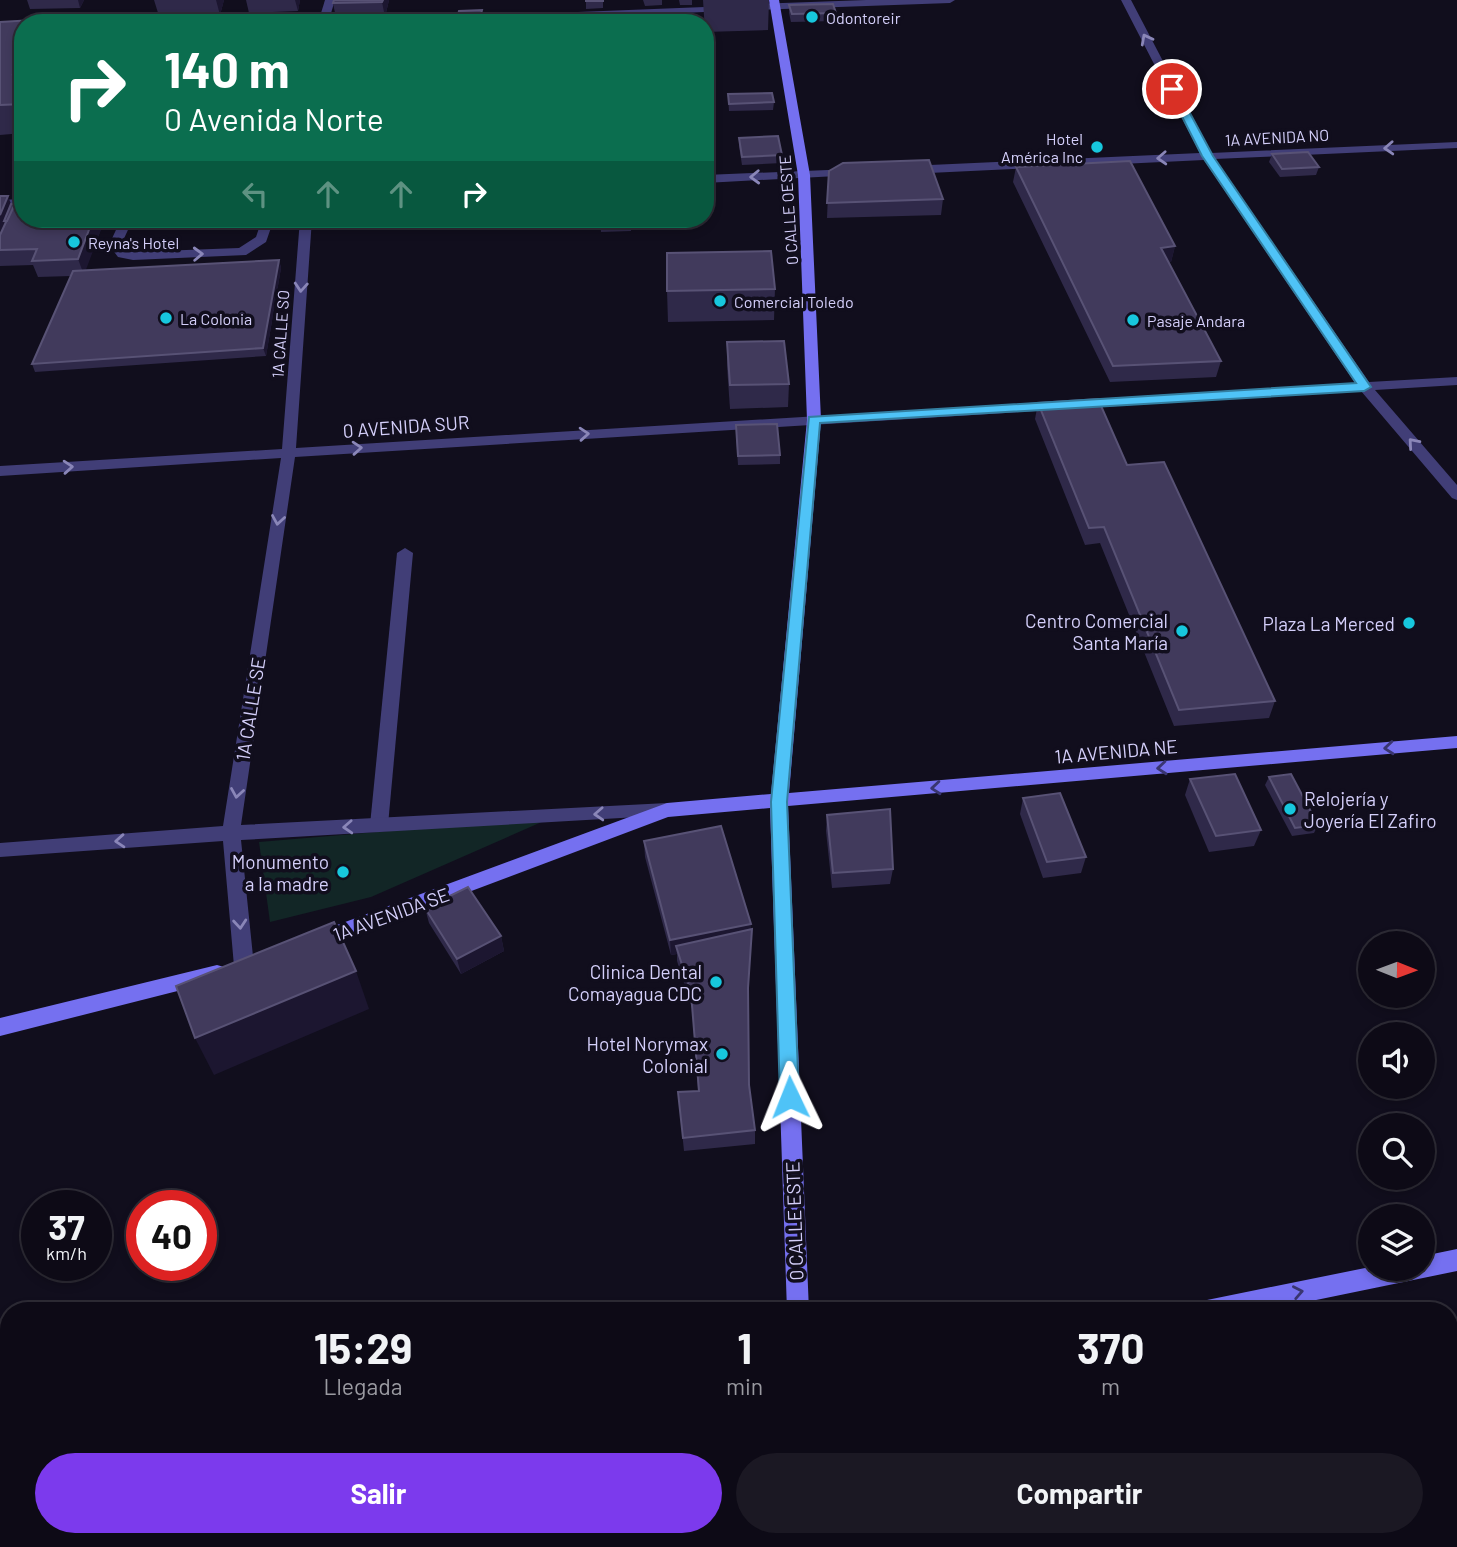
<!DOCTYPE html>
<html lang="es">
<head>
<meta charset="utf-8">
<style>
  :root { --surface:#0d0a16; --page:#1b1823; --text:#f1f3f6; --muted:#9a9aa1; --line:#2d2b35; --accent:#7c3aed }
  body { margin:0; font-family:Barlow,sans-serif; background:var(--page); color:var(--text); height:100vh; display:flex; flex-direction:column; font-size:26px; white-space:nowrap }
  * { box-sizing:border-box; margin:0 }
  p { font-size:23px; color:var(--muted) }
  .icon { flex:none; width:38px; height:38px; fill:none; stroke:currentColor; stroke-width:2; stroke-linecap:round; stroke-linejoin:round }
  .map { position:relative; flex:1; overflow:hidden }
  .side { position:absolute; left:0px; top:1302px; width:1458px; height:245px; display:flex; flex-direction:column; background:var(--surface); border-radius:28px 28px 0 0; box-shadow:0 4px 10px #0003,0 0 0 2px var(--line) }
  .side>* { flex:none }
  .top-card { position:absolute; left:14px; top:14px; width:700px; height:214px; border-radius:28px; box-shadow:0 4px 10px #0003,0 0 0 2px var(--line); background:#0b6e4f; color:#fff; overflow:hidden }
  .needle { width:46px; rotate:91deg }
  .fabs { position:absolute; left:1358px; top:931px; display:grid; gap:14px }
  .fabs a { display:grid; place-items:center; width:77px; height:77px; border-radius:50%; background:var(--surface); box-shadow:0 4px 10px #0003,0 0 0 2px var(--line); font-size:35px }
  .speed { position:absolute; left:21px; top:1190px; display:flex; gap:14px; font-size:35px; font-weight:700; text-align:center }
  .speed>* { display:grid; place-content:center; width:91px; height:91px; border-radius:50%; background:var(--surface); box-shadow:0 4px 10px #0003,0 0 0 2px var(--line); line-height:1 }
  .speed small { font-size:18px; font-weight:400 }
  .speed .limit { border:10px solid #d22; background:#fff; color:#111 }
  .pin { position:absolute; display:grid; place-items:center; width:60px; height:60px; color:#fff; margin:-30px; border:4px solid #fff; border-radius:50%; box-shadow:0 2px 7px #0007 }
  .me { position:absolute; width:77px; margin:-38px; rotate:358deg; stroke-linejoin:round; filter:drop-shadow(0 0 5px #0008) }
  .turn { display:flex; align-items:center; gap:24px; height:147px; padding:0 35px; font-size:32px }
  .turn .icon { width:91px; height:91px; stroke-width:2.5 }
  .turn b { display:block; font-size:49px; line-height:60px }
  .lanes { display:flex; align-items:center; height:66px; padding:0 35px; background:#0003; justify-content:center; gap:35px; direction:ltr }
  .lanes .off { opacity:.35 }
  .eta { display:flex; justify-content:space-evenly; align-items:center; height:119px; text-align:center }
  .eta b { font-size:42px; font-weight:700; line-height:49px }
  .button { display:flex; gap:14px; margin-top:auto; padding:14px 35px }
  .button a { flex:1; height:80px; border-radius:42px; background:var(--accent); color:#fff; font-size:28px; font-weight:700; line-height:80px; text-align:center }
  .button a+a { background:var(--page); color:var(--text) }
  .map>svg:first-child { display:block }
  .green { fill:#122626 }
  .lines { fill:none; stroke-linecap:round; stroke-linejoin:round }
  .lane { fill:#413e77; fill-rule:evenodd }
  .street { fill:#413e77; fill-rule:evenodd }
  .secondary { fill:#7570f0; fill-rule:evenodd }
  .wall { fill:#2f2949 }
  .shaded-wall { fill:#1c1630 }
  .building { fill:#413a5c; stroke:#585275; stroke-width:2 }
  .oneway { stroke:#8a86b8 }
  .oneway2 { stroke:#393571 }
  .route { fill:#4fc3f7; stroke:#337fa1; stroke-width:2 }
  .poi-dot { fill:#17c7dd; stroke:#110e1d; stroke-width:2.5 }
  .labels { text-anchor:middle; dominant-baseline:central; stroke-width:7; stroke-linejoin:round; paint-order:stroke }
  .far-poi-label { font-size:16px; fill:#d4cffa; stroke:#110e1d; text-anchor:start }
  .far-street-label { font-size:16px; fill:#d4cffa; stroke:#110e1d }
  .street-label { font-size:19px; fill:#d4cffa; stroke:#110e1d }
  .poi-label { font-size:19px; fill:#d4cffa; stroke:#110e1d; text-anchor:end }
</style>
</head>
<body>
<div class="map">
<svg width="1457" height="1547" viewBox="0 0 1457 1547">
  <rect width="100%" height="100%" fill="#110e1d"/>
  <path class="green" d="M553 817 371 897 270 922 259 842Z"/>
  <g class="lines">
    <g class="lane">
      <path d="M121 219H133L121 245 126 251 133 252 239 248 256 237 262 219H274L266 242 246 255 133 260 118 257 109 245Z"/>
      <path d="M405 548 413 553 388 825 385 830H373L370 825 397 553Z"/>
    </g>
    <g class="street">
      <path d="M325 0H335L328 23H318Z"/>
      <path d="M866 0H955L950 3 758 10 753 7 758 4Z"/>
      <path d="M1121 0H1131L1211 153 1457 142V148L1215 159 1369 382 1457 377V385L1375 390 1457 485V500L1452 498 1361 391 295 457 241 825 667 803 673 805 676 810 673 815 241 840 254 966 251 972 244 974 237 972 234 966 223 841 0 857V843L223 826 281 458 0 476V466L282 449 300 219H312L296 448 1355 383 1204 160 908 174 902 170 908 166 1200 153Z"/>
      <path d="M730 6V10L726 11 456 23H373L378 20Z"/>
      <path d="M852 169 858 173 856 175 705 183V175Z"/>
      <path d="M23 199V207L0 208V200Z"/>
      <path d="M9 1517V1538H16L0 1543V1519Z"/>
    </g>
    <g class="secondary">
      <path d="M769 0H779L810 175 821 420 789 793 1457 736V748L788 806 809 1311H787L770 808 668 817 317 949 310 947 307 941 310 935 667 803 771 794 807 420 798 175Z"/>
      <path d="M217 965 224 967 227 973 224 979 217 981 0 1036V1018Z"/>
      <path d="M1457 1249V1271L1263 1311H1196L1199 1303 1207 1300 1370 1267 1423 1269V1256Z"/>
      <path d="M800 1538H824L825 1547H801Z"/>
    </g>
  </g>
  <g class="wall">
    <path d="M27 0H84L80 8 30 9Z"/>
    <path d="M154 0H224L220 15 183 16H159Z"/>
    <path d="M246 0H300L298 11 249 13Z"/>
    <path d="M334 0H389L385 17 336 18 333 3Z"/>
    <path d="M586 0H603V8L586 9Z"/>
    <path d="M643 0H662V5L645 6Z"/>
    <path d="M679 0H692V5H680Z"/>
    <path d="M703 0H769L768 30 705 32Z"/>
    <path d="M789 5 836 13 835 21 791 22 789 13Z"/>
    <path d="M33 20 34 23H23V133L0 135V22Z"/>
    <path d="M728 94 774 102 773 110 729 111Z"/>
    <path d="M739 138 782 155V163L742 165 739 146Z"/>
    <path d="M1272 154 1319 167 1316 175 1280 177 1269 162Z"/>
    <path d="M1016 167 1175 246 1171 262H1168L1221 361 1216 377 1110 382 1013 182Z"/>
    <path d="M829 171 943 199 941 215 827 218Z"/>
    <path d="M0 196 11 204 23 219H105L85 270 279 260 281 268 266 356 35 372 32 364 71 276 38 277 33 265 0 266Z"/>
    <path d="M510 219H528V222L511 223Z"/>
    <path d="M600 219H631V231L601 232Z"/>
    <path d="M775 289 774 320 668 322 667 291Z"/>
    <path d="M727 342 789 384 788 407 730 409 727 366Z"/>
    <path d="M1038 403 1127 465 1275 701 1269 718 1174 726 1100 543 1085 545 1035 419Z"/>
    <path d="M736 434 780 455V464L738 465Z"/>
    <path d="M1269 777 1318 825 1314 833 1292 836 1265 785Z"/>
    <path d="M1190 779 1261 830 1254 846 1209 852 1185 795Z"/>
    <path d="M1023 798 1086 857 1081 873 1043 878 1020 814Z"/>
    <path d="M827 815 893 869 890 884 832 888 826 831Z"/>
    <path d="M644 841 751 929V944L748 997 749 1085 755 1130V1144L684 1151 678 1092 698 1091 692 1008 677 961V954L671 955 645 857Z"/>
    <path d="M425 908 501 936 504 951 461 974 429 923Z"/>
  </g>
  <g class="shaded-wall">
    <path d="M78 0H84L80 8Z"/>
    <path d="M216 0H224L220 15Z"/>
    <path d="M295 0H300L298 11Z"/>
    <path d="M383 0H389L385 17 382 2Z"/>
    <path d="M482 10 483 23H479Z"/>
    <path d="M23 47V102L13 74Z"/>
    <path d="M8 196 14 212 4 221 7 229 0 245V215Z"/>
    <path d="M93 219H105L84 275 78 259Z"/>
    <path d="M1175 246 1171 262 1157 264 1161 248Z"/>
    <path d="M279 260 281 268 266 356 263 348Z"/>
    <path d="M751 924V939L676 946 677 954 671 955 670 940Z"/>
    <path d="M501 936 504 951 461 974 457 959Z"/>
    <path d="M356 971 369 1009 214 1075 195 1038Z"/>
  </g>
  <g class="building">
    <path d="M334 0H383L382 2 333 3Z"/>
    <rect x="586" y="0" width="17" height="1"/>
    <path d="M833 4 836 13 792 14 789 5Z"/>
    <path d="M482 10 479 23H456L459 11Z"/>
    <path d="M182 15 180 23H144L146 16Z"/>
    <path d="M33 20 32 23H23V47L13 74 23 73V104L0 105V22Z"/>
    <path d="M772 93 774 102 729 104 728 94Z"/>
    <path d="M778 136 782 155 742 157 739 138Z"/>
    <path d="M1308 152 1319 167 1282 169 1272 154Z"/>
    <path d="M929 160 943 199 827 203 829 171 843 163Z"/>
    <path d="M1130 161 1175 246 1161 248 1221 361 1113 366 1016 167Z"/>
    <path d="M0 196H8L0 215Z"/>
    <path d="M18 196H23V219H93L78 259 32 261 37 249 0 250V235Z"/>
    <path d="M11 204H15L7 221H4Z"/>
    <path d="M771 251 775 289 667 291V253Z"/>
    <path d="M279 260 263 348 32 364 73 271Z"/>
    <path d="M784 341 789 384 730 385 727 342Z"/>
    <path d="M1098 399 1127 465 1164 462 1275 701 1179 710 1104 527 1089 528 1038 403Z"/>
    <path d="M777 424 780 455 738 456 736 425Z"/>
    <path d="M1235 774 1261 830 1216 836 1190 779Z"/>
    <path d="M1291 774 1318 825 1295 828 1269 777Z"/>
    <path d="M1060 793 1086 857 1047 862 1023 798Z"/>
    <path d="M890 809 893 869 833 873 827 815Z"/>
    <path d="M721 826 751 924 670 940 644 841Z"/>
    <path d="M468 887 501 936 457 959 425 908Z"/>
    <path d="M334 922 356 971 195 1038 176 986Z"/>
    <path d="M752 929 748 988 749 1085 755 1130 683 1138 678 1092 699 1091 691 993 676 946Z"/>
  </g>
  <defs><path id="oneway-chevron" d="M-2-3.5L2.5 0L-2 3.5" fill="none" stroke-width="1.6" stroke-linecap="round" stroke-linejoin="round" transform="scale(1.75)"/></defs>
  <g class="oneway">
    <use href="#oneway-chevron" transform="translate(1146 39) rotate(-118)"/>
    <use href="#oneway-chevron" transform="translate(1389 148) rotate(177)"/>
    <use href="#oneway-chevron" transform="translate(1162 158) rotate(177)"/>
    <use href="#oneway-chevron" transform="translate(755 177) rotate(178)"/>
    <use href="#oneway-chevron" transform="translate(198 254) rotate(-2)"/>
    <use href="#oneway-chevron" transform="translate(301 287) rotate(94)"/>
    <use href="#oneway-chevron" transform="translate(584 434) rotate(-4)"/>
    <use href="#oneway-chevron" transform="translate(1413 443) rotate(-131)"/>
    <use href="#oneway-chevron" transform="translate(357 448) rotate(-4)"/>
    <use href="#oneway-chevron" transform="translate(68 467) rotate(-4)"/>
    <use href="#oneway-chevron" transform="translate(278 520) rotate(99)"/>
    <use href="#oneway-chevron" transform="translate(237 793) rotate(99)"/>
    <use href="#oneway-chevron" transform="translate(599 814) rotate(177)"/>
    <use href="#oneway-chevron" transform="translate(348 827) rotate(177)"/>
    <use href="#oneway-chevron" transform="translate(120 841) rotate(176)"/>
    <use href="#oneway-chevron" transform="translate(240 924) rotate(85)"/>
  </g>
  <g class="oneway2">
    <use href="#oneway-chevron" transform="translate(1389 748) rotate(175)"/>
    <use href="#oneway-chevron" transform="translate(1162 768) rotate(175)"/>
    <use href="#oneway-chevron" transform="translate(936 788) rotate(175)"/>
    <use href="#oneway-chevron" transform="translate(1298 1292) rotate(-11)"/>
  </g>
  <path class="route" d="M1172 86 1177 89 1213 156 1371 387 1364 391 820 423 787 802 799 1097 796 1103 790 1106 783 1103 780 1097 771 802 809 417 1356 383 1202 156 1168 89Z"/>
  <g class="poi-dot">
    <circle cx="812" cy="17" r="7"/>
    <circle cx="1097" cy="147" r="7"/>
    <circle cx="74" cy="242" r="7"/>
    <circle cx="720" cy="301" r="7"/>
    <circle cx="166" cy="318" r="7"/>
    <circle cx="1133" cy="320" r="7"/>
    <circle cx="1409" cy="623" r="7"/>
    <circle cx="1182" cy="631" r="7"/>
    <circle cx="1290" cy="809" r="7"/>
    <circle cx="343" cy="872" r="7"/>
    <circle cx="716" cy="982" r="7"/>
    <circle cx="722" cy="1054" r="7"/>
  </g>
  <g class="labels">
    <g class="far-poi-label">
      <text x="826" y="17">Odontoreir</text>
      <text x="1083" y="138" text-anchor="end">Hotel<tspan x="1083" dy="18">América Inc</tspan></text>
      <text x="88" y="242">Reyna's Hotel</text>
      <text x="734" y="301">Comercial Toledo</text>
      <text x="180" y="318">La Colonia</text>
      <text x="1147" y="320">Pasaje Andara</text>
    </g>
    <g class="far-street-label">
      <text transform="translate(1277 137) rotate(-3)">1A AVENIDA NO</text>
      <text transform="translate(788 210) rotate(-94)">0 CALLE OESTE</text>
      <text transform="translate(280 334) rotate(-86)">1A CALLE SO</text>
    </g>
    <g class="street-label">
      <text transform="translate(406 426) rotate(-4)">0 AVENIDA SUR</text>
      <text transform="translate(250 709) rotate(-81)">1A CALLE SE</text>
      <text transform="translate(1116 751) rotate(-5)">1A AVENIDA NE</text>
      <text transform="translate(391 914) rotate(-20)">1A AVENIDA SE</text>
      <text transform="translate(794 1221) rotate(-92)">0 CALLE ESTE</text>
    </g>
    <g class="poi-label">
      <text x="1168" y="620">Centro Comercial<tspan x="1168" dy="22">Santa María</tspan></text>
      <text x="1395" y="623">Plaza La Merced</text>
      <text x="1304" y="798" text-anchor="start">Relojería y<tspan x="1304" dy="22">Joyería El Zafiro</tspan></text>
      <text x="329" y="861">Monumento<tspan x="329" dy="22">a la madre</tspan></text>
      <text x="702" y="971">Clinica Dental<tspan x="702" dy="22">Comayagua CDC</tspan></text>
      <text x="708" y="1043">Hotel Norymax<tspan x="708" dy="22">Colonial</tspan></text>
    </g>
  </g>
</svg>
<div class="fabs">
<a><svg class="needle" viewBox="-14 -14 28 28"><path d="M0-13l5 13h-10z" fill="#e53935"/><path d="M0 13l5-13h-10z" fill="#9a9aa1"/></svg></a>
<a><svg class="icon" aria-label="sound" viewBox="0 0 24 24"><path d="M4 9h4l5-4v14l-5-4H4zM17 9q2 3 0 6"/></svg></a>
<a><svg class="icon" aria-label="search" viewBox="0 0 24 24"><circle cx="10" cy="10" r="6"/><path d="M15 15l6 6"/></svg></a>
<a><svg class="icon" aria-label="layers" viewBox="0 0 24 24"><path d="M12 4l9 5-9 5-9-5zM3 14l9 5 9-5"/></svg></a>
</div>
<div class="speed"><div>37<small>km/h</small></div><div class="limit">40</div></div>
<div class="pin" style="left:1172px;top:89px;background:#d93025"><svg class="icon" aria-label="arrive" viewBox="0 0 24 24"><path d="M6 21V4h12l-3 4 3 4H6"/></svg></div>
<svg class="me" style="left:790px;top:1097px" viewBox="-20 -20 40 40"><path d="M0-17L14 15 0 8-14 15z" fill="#4fc3f7" stroke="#fff" stroke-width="4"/></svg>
<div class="top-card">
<div class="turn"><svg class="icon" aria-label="right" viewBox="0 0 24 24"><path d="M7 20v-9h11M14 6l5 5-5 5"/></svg><div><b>140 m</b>0 Avenida Norte</div></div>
<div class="lanes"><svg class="icon off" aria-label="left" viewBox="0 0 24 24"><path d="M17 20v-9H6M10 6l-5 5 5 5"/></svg><svg class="icon off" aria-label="ahead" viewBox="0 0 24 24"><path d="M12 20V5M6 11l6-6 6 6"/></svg><svg class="icon off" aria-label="ahead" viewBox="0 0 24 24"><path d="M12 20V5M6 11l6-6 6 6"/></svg><svg class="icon" aria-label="right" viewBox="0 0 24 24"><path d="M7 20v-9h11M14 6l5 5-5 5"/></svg></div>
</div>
<section class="side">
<div class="eta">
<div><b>15:29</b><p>Llegada</p></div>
<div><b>1</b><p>min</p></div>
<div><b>370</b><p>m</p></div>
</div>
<div class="button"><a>Salir</a><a>Compartir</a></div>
</section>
</div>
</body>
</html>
